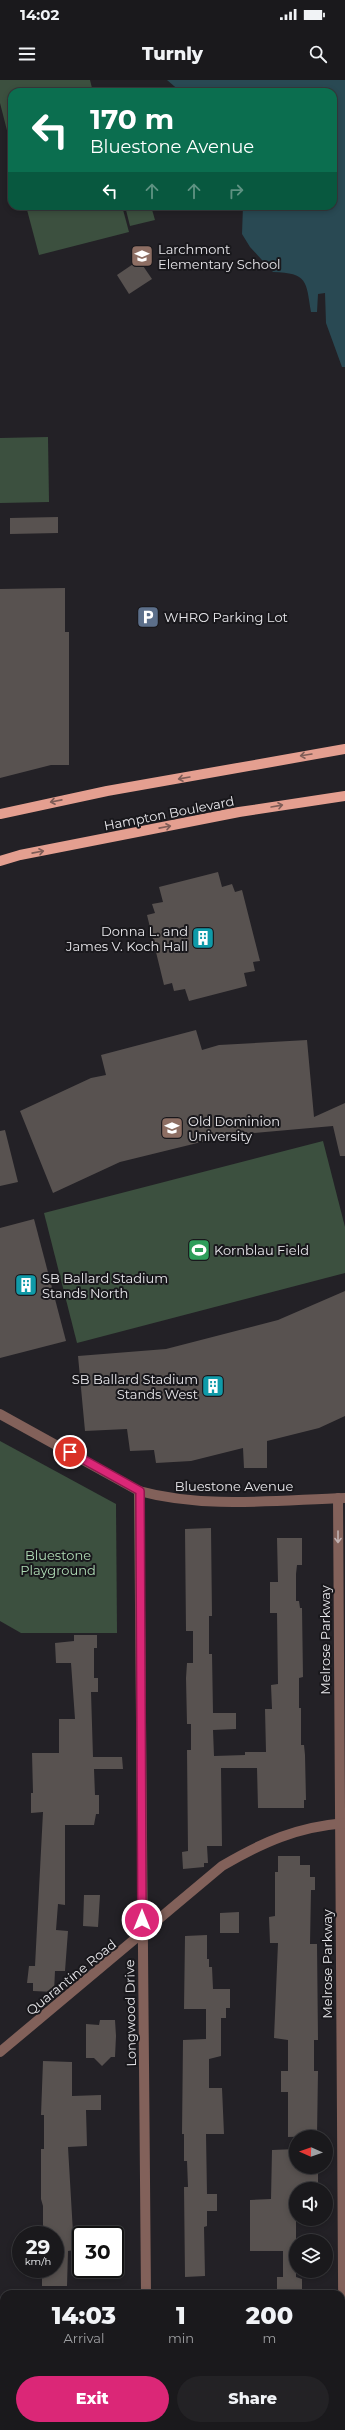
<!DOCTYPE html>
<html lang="en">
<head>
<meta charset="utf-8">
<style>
  :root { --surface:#1a191c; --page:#232225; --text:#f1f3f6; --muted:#9fa0a3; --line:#38383b; --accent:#db2777 }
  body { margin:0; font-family:Montserrat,sans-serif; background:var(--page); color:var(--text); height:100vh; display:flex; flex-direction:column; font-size:15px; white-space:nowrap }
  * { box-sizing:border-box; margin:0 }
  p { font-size:13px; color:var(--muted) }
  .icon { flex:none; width:22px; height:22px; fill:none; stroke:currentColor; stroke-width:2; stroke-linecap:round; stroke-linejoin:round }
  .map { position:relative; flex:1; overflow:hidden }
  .details { position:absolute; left:0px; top:2210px; width:345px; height:140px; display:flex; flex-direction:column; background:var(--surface); border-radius:12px 12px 0 0; box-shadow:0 2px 6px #0003,0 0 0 1px var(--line) }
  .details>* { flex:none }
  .guide { position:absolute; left:8px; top:8px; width:329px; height:122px; border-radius:12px; box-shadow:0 2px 6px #0003,0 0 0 1px var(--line); background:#0b6e4f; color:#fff; overflow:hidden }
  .needle { width:26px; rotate:272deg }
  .controls { position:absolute; left:289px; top:2050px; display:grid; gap:8px }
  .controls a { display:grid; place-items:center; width:44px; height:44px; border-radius:50%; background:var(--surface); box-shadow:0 2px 6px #0003,0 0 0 1px var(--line); font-size:20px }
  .speed { position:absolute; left:12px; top:2146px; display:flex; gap:8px; font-size:20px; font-weight:700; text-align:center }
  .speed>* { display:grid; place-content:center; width:52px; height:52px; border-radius:50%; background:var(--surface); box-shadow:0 2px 6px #0003,0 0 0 1px var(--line); line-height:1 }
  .speed small { font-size:10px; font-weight:400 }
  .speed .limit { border:2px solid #111; border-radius:6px; background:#fff; color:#111 }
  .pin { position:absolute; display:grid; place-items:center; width:34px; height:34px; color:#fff; margin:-17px; border:2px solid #fff; border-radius:50%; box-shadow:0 1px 4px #0007 }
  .me { position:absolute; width:44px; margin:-22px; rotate:0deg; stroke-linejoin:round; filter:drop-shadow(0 0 3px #0008) }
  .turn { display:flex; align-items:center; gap:14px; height:84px; padding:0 16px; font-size:18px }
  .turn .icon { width:52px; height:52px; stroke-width:2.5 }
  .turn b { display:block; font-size:28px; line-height:34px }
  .lanes { display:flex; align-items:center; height:38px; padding:0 16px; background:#0003; justify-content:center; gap:20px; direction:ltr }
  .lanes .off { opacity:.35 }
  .eta { display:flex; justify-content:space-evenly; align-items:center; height:68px; text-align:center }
  .eta b { font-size:24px; font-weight:800; line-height:28px }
  .cta { display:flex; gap:8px; margin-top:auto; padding:8px 16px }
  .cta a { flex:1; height:46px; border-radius:24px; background:var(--accent); color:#fff; font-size:16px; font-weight:800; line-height:46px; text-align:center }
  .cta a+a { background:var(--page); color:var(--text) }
  .status { display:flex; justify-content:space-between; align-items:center; height:28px; padding:0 20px; background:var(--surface); direction:ltr }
  .status svg { height:11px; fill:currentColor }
  header { display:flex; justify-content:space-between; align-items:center; height:52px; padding:0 16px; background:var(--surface); font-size:18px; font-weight:800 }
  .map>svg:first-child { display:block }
  .green { fill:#3c503f }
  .water { fill:#294953 }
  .building { fill:#585250 }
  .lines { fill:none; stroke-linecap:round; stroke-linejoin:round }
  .minor { stroke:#82615a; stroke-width:10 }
  .primary { stroke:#e49f90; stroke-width:10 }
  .oneway { stroke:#7e5c56 }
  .oneway2 { stroke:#bfb1b1 }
  .route-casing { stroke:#8e194d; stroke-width:10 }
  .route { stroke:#db2777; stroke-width:7 }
  .labels { text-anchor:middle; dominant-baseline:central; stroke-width:4; stroke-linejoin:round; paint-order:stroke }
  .poi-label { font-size:13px; fill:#e8e7eb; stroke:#19181c; text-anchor:start }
  .street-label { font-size:13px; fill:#e8e7eb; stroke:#19181c }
  .park-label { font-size:13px; fill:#b1deb7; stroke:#19181c }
</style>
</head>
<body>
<div class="status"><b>14:02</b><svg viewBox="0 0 49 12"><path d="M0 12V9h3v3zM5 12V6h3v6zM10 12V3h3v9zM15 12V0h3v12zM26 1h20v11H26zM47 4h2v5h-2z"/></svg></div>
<header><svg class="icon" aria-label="menu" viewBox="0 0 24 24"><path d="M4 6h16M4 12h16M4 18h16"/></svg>Turnly<svg class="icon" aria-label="search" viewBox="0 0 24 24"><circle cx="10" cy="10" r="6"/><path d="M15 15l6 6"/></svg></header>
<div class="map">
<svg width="345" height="2350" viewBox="0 0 345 2350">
  <rect width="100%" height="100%" fill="#232126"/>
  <g class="green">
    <path d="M0 0H90L93 12H12V70L0 23Z"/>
    <path d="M26 126H122L129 152 39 175Z"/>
    <path d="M125 126H151L155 140 130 146Z"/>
    <path d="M48 357 49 422 0 423V358Z"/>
    <path d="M323 1061 345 1147V1193L77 1263 44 1133Z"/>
    <path d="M0 1361 116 1424 117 1553H21L0 1541Z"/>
  </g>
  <path class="water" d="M167 0H345V287H342L326 243 325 213 318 214 317 232H311C306 201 308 193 273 192L250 167 242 154 243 126H333V12H181Z"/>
  <g class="building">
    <path d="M139 180 152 199 129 214 117 195Z"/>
    <path d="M58 437V453L10 454V438Z"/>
    <path d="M65 508V552H69V685H51L0 698V509Z"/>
    <path d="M218 792 222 807 232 804 235 812 242 810 260 881 253 882 255 891 244 893 247 906 189 921 185 909 174 911 172 903 164 905 147 835 155 833 152 824 163 822 159 807Z"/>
    <path d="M196 950 202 970 219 965 307 960 314 1037 345 1023V1076H340L333 1046 230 1055 120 1082 53 1113 20 1031 91 998 106 995 101 975Z"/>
    <path d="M5 1050 18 1102 0 1106V1051Z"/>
    <path d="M34 1139 66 1261 0 1278V1148Z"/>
    <path d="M345 1211V1336L319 1348 267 1361V1388H244L243 1368 191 1381 156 1383 154 1370 130 1371 127 1349 85 1351 78 1276 166 1269 278 1240Z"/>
    <path d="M211 1448 212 1536H209V1574H212L213 1633H236V1649L213 1650 214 1676 245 1675V1672H266L265 1629H272L271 1605 278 1604 277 1533H270V1502H278L277 1458H302V1485H297L296 1494V1521H299L300 1528H302L303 1597 299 1598V1628H301V1665H304L305 1675 306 1720H304V1728H258L257 1688H221L222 1766H207L208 1783H204V1787L183 1789 182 1772 188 1771 187 1670H191V1644H187L186 1598 187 1583H193V1551H186L185 1449Z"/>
    <path d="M74 1555H97V1568H94V1598H98V1612H91L93 1677H122L123 1689H94L95 1715H99V1734H96L94 1745H65V1825L58 1824 56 1850 68 1851 65 1891H55L54 1912 33 1911V1903H27L29 1886H35L43 1732 31 1733V1713H33L32 1673H59V1639H75L71 1583H56L55 1563 74 1561Z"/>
    <path d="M278 1776H300V1785H310V1797H315V1810H311L310 1864H317L318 1960H314V1991H318L317 2056 288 2057V2012H281V1991H288V1960L274 1958 278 1863H270L269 1837 275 1836V1792H278Z"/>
    <path d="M84 1815H100L98 1847 83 1846Z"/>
    <path d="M239 1832V1853H220V1833Z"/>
    <path d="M207 1855V1879H209V1887H212L213 1909H230V1928H226V1938H221V1976L209 1979V2008H222L224 2054H206L207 2114H217V2131H207V2146L204 2147 205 2196 185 2197 184 2107H188L187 2081H184V2054H182L183 1960 206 1959V1929H184L185 1856Z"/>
    <path d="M100 1940H115L116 1956 115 1977H111L102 1986 94 1978H86V1944L99 1945Z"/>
    <path d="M43 1981 72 1982V2016L101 2015V2030H86L87 2066 68 2067 74 2170 68 2171 67 2206H42V2189H55V2155H43V2126L41 2119V2069H44V2035H41Z"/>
    <path d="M296 2069V2087H318V2109H296V2197L302 2199V2214H277V2197H283V2171H250V2120L271 2119 272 2070Z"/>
  </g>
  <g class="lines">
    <g class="minor">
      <path d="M0 1334 139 1411C205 1429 277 1420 345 1418"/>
      <path d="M139 1411 146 2214"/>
      <path d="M338 1418 344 2350"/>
      <path d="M0 1972 222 1786C263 1762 297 1747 345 1743"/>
      <path d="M148 2346V2350"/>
    </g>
    <g class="primary">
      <path d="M0 734 107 711 345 669"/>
      <path d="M0 781 20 775 239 732 345 716"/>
    </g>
  </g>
  <defs><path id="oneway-shaft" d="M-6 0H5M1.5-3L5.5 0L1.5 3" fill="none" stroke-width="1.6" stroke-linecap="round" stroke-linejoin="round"/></defs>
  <g class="oneway">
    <use href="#oneway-shaft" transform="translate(306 675) rotate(171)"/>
    <use href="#oneway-shaft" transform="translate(184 698) rotate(170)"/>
    <use href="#oneway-shaft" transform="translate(56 721) rotate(169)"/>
    <use href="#oneway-shaft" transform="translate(277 726) rotate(-10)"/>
    <use href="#oneway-shaft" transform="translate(165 747) rotate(-11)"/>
    <use href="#oneway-shaft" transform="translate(38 772) rotate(-11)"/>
  </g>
  <use class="oneway2" href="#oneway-shaft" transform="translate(338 1457) rotate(90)"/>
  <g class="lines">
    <g class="route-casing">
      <path id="route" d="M70 1372 140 1411 142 1840"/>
    </g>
    <use href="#route" class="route"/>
  </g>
  <defs>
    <g id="school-square" transform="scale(1.15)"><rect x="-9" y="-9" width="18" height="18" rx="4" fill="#8d6e63" stroke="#19181c"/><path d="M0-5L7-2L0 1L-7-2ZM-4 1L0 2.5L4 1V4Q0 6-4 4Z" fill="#fff"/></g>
    <g id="parking-square" transform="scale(1.15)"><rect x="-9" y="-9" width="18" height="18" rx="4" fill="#5c6f8a" stroke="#19181c"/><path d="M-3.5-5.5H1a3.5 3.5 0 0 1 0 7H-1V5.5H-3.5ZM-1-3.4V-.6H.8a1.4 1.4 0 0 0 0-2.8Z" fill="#fff"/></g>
    <g id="building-square" transform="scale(1.15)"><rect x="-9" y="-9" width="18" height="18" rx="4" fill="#0f9aa8" stroke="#19181c"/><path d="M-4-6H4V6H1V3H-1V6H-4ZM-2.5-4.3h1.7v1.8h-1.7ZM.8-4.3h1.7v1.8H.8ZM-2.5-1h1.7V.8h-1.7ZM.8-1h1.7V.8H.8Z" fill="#fff"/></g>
    <g id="university-square" transform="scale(1.15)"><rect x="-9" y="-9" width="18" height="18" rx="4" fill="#8d6e63" stroke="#19181c"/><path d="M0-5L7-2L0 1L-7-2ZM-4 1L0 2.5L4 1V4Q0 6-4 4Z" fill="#fff"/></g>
    <g id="stadium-square" transform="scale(1.15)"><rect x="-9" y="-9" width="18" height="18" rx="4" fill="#2e9e5b" stroke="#19181c"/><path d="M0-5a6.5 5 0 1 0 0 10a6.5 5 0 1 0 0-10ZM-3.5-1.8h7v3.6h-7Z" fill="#fff"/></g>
  </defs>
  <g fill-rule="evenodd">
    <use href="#school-square" x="142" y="176"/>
    <use href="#parking-square" x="148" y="537"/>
    <use href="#building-square" x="203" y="858"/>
    <use href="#university-square" x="172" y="1048"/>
    <use href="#stadium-square" x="199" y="1170"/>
    <use href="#building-square" x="26" y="1205"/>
    <use href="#building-square" x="213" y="1306"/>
  </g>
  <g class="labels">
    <g class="poi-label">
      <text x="158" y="169">Larchmont<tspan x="158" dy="15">Elementary School</tspan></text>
      <text x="164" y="537">WHRO Parking Lot</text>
      <text x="188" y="851" text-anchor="end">Donna L. and<tspan x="188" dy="15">James V. Koch Hall</tspan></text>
      <text x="188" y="1041">Old Dominion<tspan x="188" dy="15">University</tspan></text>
      <text x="214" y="1170">Kornblau Field</text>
      <text x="42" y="1198">SB Ballard Stadium<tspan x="42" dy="15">Stands North</tspan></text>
      <text x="198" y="1299" text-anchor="end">SB Ballard Stadium<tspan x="198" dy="15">Stands West</tspan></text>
    </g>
    <g class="street-label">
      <text transform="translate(169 733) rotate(-11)">Hampton Boulevard</text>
      <text x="234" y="1406">Bluestone Avenue</text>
      <text transform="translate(325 1560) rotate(-90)">Melrose Parkway</text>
      <text transform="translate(327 1884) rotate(-90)">Melrose Parkway</text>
      <text transform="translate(71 1897) rotate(-39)">Quarantine Road</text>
      <text transform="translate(130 1933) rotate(-91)">Longwood Drive</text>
    </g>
    <g class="park-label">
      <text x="58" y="1475">Bluestone<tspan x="58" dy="15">Playground</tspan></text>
    </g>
  </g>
</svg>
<div class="controls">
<a><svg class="needle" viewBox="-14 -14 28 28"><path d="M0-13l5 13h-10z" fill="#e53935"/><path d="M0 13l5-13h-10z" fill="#9fa0a3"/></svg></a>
<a><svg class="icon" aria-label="sound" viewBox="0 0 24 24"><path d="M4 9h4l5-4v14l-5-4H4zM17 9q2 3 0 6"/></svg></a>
<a><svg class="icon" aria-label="layers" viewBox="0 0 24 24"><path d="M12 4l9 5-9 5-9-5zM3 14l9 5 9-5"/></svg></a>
</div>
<div class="speed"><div>29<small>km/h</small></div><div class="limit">30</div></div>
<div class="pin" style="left:70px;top:1372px;background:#d93025"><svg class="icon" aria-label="arrive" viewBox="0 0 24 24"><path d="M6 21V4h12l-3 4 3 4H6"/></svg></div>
<svg class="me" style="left:142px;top:1840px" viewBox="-20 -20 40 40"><circle r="17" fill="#db2777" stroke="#fff" stroke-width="3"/><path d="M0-11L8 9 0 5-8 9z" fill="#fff"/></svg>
<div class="guide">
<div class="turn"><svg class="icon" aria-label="left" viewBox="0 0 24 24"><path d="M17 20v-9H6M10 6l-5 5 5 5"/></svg><div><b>170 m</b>Bluestone Avenue</div></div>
<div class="lanes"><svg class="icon" aria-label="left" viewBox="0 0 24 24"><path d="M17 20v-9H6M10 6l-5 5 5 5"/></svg><svg class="icon off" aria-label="ahead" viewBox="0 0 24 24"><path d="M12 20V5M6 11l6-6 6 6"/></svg><svg class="icon off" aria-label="ahead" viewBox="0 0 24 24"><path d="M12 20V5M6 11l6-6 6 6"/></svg><svg class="icon off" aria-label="right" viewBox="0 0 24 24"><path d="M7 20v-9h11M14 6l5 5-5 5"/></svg></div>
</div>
<section class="details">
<div class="eta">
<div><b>14:03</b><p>Arrival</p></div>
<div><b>1</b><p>min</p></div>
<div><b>200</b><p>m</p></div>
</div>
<div class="cta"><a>Exit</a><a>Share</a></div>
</section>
</div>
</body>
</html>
